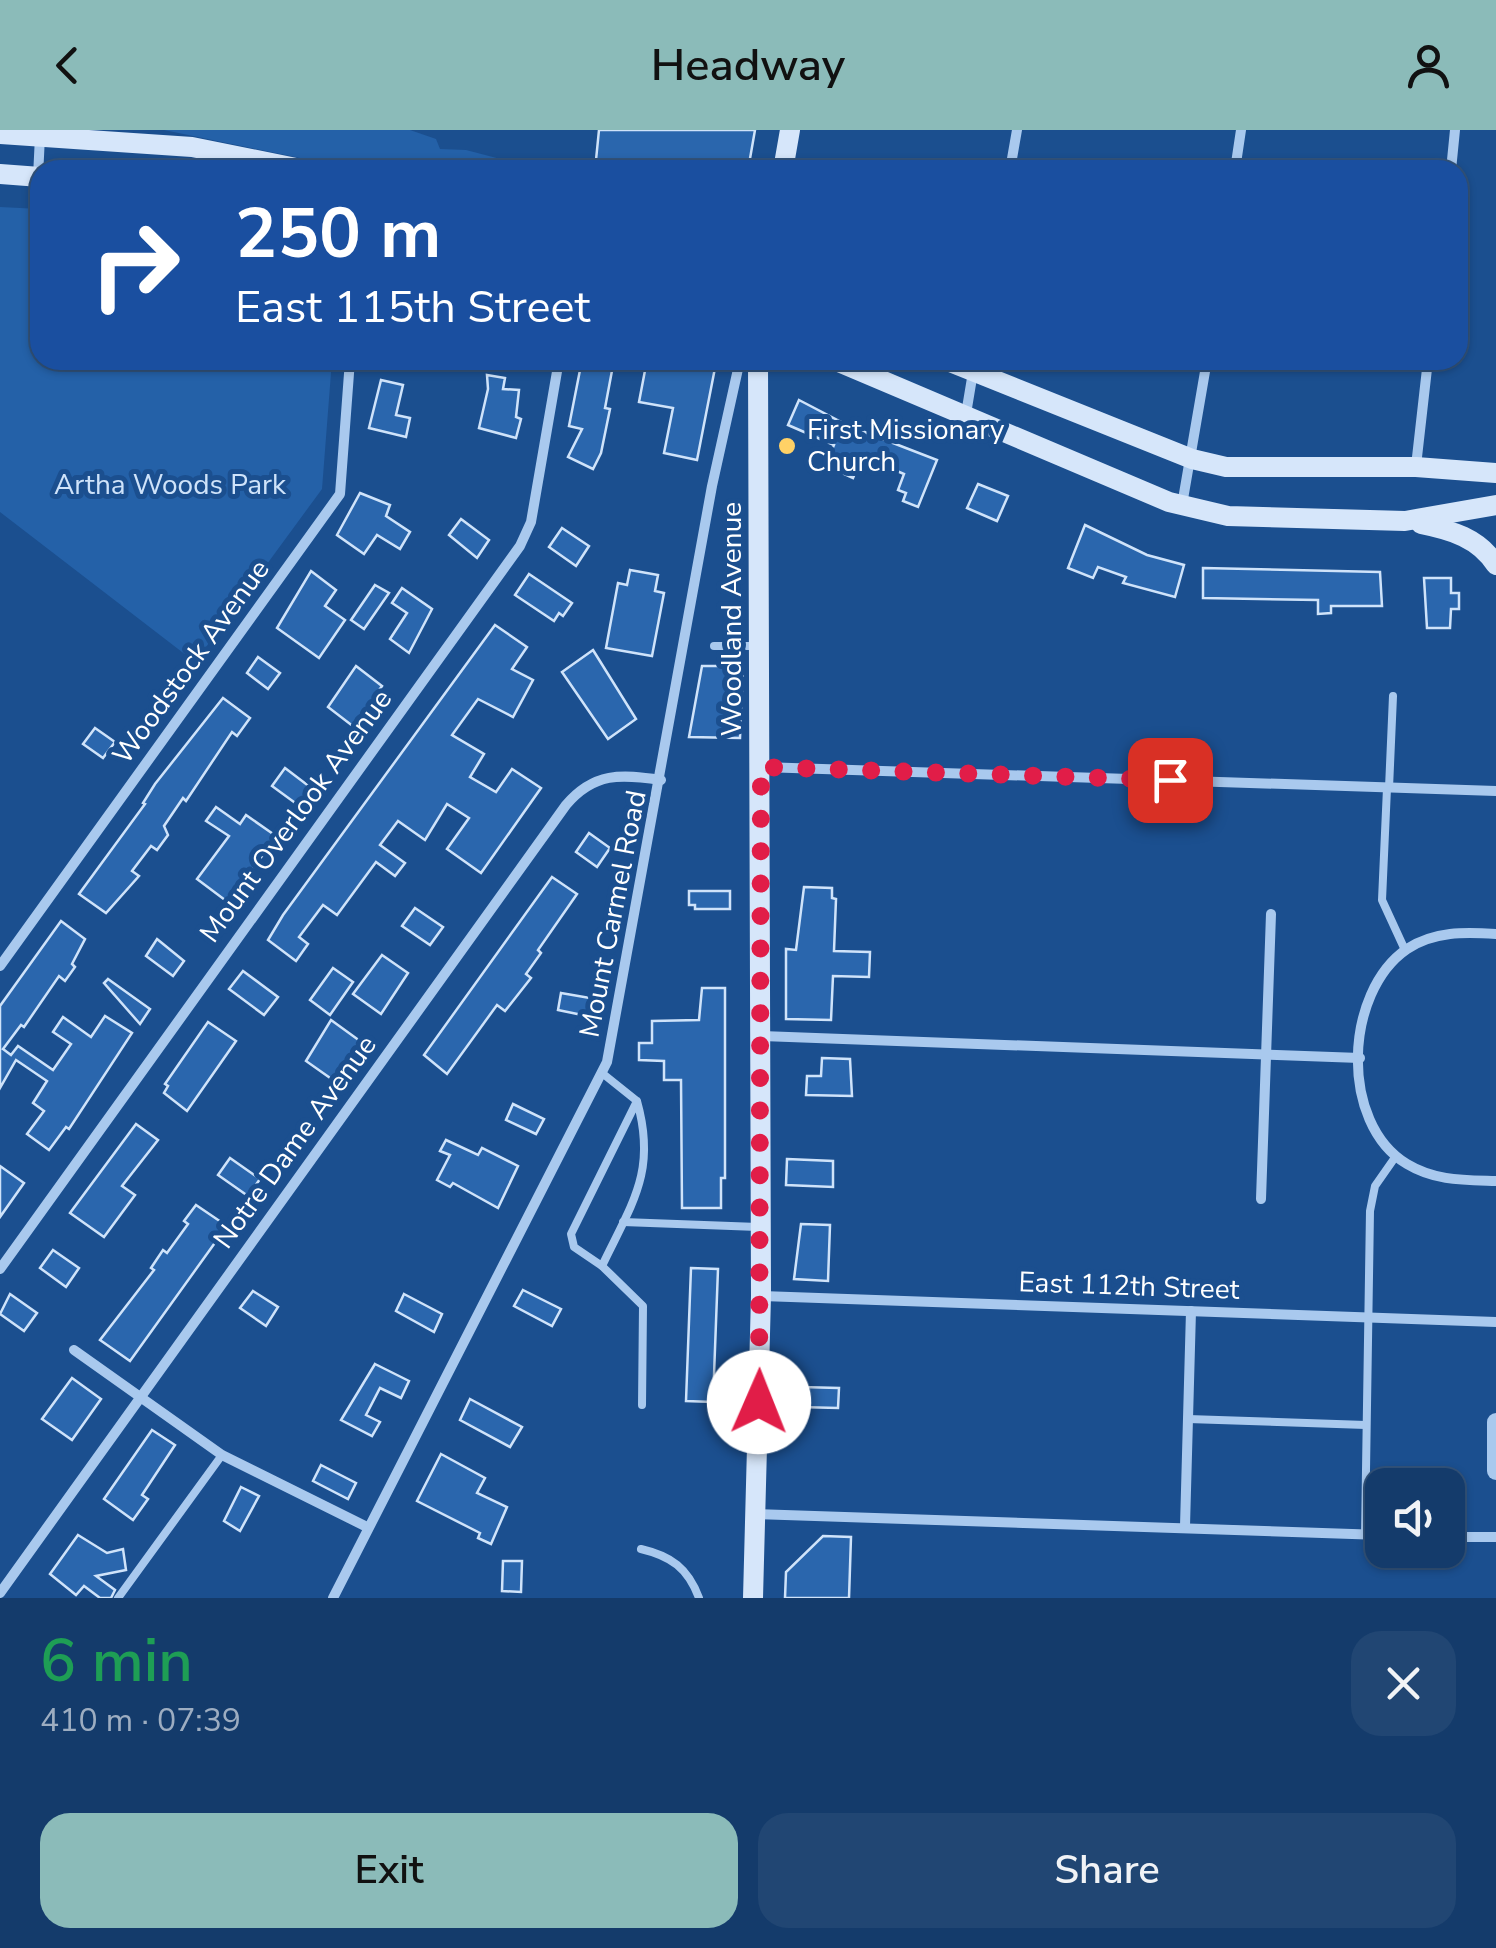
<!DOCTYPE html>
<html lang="en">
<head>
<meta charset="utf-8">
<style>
  :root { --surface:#143b6b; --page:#214673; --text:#f1f3f6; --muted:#9dadc1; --line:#33557e; --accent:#8bbbb9 }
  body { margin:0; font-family:"Nunito Sans",sans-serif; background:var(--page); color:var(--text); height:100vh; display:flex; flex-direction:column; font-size:38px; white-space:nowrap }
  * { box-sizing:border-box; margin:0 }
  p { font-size:32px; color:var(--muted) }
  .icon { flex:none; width:55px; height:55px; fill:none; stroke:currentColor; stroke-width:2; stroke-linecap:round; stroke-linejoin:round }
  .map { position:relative; height:1468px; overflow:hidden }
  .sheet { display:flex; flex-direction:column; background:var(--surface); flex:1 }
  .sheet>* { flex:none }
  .hud { position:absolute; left:30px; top:30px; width:1438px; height:210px; border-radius:30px; box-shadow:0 2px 8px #0004,0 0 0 2px var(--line); background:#1a4fa0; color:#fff; overflow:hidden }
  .fabs { position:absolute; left:1365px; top:1338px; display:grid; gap:20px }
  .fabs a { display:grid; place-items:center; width:100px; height:100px; border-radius:20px; background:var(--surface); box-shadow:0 2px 8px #0004,0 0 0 2px var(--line); font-size:50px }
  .pin { position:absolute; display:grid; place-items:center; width:85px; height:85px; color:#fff; margin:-42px; border-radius:20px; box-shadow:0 5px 15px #0006 }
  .me { position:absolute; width:110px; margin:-55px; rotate:1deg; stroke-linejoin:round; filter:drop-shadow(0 0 8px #0008) }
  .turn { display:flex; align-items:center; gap:35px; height:210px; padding:0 40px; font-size:45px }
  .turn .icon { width:130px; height:130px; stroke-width:2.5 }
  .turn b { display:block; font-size:70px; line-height:85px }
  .round { display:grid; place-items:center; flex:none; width:105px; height:105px; border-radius:30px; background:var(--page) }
  .headline { display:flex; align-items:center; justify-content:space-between; height:170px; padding:0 40px }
  h1 { font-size:60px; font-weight:600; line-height:75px; color:#1e9e55 }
  .button { display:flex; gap:20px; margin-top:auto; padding:20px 40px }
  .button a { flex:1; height:115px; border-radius:30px; background:var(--accent); color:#111; font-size:40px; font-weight:600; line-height:115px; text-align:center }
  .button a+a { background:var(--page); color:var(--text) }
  header { display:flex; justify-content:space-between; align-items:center; height:130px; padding:0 40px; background:var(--accent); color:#111; font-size:45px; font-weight:600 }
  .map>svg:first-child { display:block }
  .green { fill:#2461a8 }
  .building { fill:#2a66ad; stroke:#cfe3fa; stroke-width:2.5 }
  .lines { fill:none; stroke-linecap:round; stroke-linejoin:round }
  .service { stroke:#a9c9ee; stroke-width:8 }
  .minor { stroke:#a9c9ee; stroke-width:10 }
  .tertiary { stroke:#a9c9ee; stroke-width:18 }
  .secondary { stroke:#d6e6fa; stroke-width:20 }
  .route { stroke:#e11d48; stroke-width:18; stroke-dasharray:0 32.4 }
  .poi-dot { fill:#ffd166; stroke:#1b4f8f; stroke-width:4 }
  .labels { text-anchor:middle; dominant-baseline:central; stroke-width:10; stroke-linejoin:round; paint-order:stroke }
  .poi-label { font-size:28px; fill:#fff; stroke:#1b4f8f; text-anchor:start }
  .park-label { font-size:28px; fill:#cfe3fa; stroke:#1b4f8f }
  .street-label { font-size:28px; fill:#fff; stroke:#1b4f8f }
</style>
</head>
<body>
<header><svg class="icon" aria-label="back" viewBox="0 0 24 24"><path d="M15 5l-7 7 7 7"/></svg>Headway<svg class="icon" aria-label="person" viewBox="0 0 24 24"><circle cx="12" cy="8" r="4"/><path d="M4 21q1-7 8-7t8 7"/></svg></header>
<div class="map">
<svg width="1496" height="1468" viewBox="0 0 1496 1468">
  <rect width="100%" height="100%" fill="#1b4f8f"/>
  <g class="green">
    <path d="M164 0H410L436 9 440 19 466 20 543 40H358Z"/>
    <path d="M0 77 40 79V230H332L322 359 195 532 0 382Z"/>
  </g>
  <g class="building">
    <path d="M599 0H755L748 40H595Z"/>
    <path d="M582 230H614L605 278 610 279 601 323 593 339 568 327 582 299 569 296Z"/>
    <path d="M647 230H676L715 238 697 330 664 323 673 278 639 272Z"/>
    <path d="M487 245 505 248 503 259 519 260 516 287 521 289 516 308 479 298 488 259Z"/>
    <path d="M381 250 403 255 396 285 410 288 406 307 369 298Z"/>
    <path d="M799 270 849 296 937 330 918 377 903 371 906 363 898 360 904 344 862 326 853 348 840 342 843 335 828 329 834 315 788 295Z"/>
    <path d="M978 354 1008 366 997 391 967 378Z"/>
    <path d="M360 363 390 375 386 386 410 402 400 419 377 405 364 424 337 405Z"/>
    <path d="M461 389 489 410 477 428 449 405Z"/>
    <path d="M1085 395 1147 425 1184 435 1175 467 1123 453 1126 447 1098 437 1093 448 1068 438Z"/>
    <path d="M562 398 589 416 576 436 549 417Z"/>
    <path d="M1203 438 1380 442 1382 476H1331V483L1318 484V470L1203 468Z"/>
    <path d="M630 440 658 445 655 461 664 463 652 526 606 518 618 453 627 455Z"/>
    <path d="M311 441 336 460 325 476 345 490 319 528 277 498Z"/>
    <path d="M529 444 572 473 563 486 559 483 554 491 515 465Z"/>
    <path d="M1424 448H1451V463H1459V479H1451L1450 498H1427Z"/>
    <path d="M375 455 389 463 364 499 351 490Z"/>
    <path d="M402 458 432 479 409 523 390 509 407 483 392 473Z"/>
    <path d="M495 495 527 517 512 539 533 550 513 587 478 569 452 605 484 624 470 647 496 662 512 639 541 658 481 743 447 719 469 688 447 674 425 710 398 691 380 715 405 733 395 746 376 732 337 785 323 775 299 807 308 814 296 831 268 810 283 785Z"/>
    <path d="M593 520 636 589 608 609 562 542Z"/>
    <path d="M258 527 280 543 268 559 247 543Z"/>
    <path d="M356 536 382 556 354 597 328 577Z"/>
    <path d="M702 536H743L740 608 689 607Z"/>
    <path d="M223 568 250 588 237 606 232 602 186 671 183 668 164 696 168 705 157 720 151 716 132 741 139 746 106 783 79 764 145 674 143 673 155 654Z"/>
    <path d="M95 598 115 612 103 628 83 614Z"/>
    <path d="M285 638 310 657 298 675 272 656Z"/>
    <path d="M216 677 240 694 246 685 276 706 229 773 197 749 229 706 206 691Z"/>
    <path d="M589 703 610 718 597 737 576 722Z"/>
    <path d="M552 747 577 764 538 820 541 823 526 844 531 848 505 881 497 875 447 944 424 925Z"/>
    <path d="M804 757 832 758V768L836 769 834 821 870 822 869 847 833 846 831 890 786 889V819L796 820Z"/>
    <path d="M689 761H730V779H695V775H689Z"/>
    <path d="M415 778 443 797 430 815 402 796Z"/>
    <path d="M61 791 85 809 72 834 75 837 65 851 59 846 24 897 21 895 3 919 11 925 18 916 53 940 71 914 53 902 63 887 91 907 105 886 132 903 69 999 66 997 49 1020 27 1004 44 981 33 973 47 951 16 930 0 958V876Z"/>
    <path d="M157 809 184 831 173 846 146 826Z"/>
    <path d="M382 825 408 843 381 884 353 864Z"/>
    <path d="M333 838 353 852 330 885 310 870Z"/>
    <path d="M243 841 278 867 264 885 229 859Z"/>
    <path d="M108 849 150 879 140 894 104 853Z"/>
    <path d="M702 858H725V1048H721V1078H682L681 950H664V931L639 930V913H652V891L699 890Z"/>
    <path d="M561 863 590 868 587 886 558 880Z"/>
    <path d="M331 890 360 911 333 950 306 931Z"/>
    <path d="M208 892 236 911 187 981 164 963 168 956 165 954Z"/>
    <path d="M822 928 850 929 852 966 806 965 807 946H821Z"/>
    <path d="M513 974 544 989 536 1004 506 990Z"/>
    <path d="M136 994 158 1010 122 1056 135 1065 104 1107 70 1083Z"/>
    <path d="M446 1010 478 1025 482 1018 518 1036 498 1078 453 1053 450 1057 437 1050 450 1025 440 1021Z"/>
    <path d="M230 1028 260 1049 248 1066 218 1045Z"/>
    <path d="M787 1029 833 1031V1057L786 1055Z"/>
    <path d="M0 1036 24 1053 0 1087Z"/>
    <path d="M196 1075 227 1096 130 1231 100 1210 154 1140 151 1138 163 1120 167 1123 188 1094 184 1091Z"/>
    <path d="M801 1094 830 1095 828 1151 794 1149Z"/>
    <path d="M53 1120 79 1138 66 1157 40 1138Z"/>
    <path d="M691 1138 718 1139 713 1272 686 1271Z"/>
    <path d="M523 1160 561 1179 552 1196 514 1176Z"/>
    <path d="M253 1161 278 1177 266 1196 240 1178Z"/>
    <path d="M10 1164 37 1183 24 1201 0 1184Z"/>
    <path d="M404 1164 442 1184 434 1202 396 1181Z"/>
    <path d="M375 1234 409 1251 401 1268 380 1258 366 1285 380 1292 372 1306 341 1290Z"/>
    <path d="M72 1248 101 1269 72 1310 42 1289Z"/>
    <path d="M800 1257 839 1258 838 1278 799 1277Z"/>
    <path d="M470 1269 522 1297 510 1317 460 1290Z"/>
    <path d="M152 1300 175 1315 142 1365 148 1369 133 1390 104 1369Z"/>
    <path d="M441 1324 485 1348 477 1363 507 1377 491 1414 478 1408 480 1403 417 1371Z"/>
    <path d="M321 1335 356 1353 348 1369 313 1351Z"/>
    <path d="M241 1357 259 1366 240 1401 224 1391Z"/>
    <path d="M78 1405 107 1423 123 1419 126 1440 96 1446 115 1460 111 1468H100L84 1456 76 1465 50 1444Z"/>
    <path d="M823 1406 851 1407 849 1468H785L786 1442Z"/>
    <path d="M503 1431H522L521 1462 502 1461Z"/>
  </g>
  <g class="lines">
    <g class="service">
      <path d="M714 516H755"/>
      <path d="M1387 658 1382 770 1405 820"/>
      <path d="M1389 658 1393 566"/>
      <path d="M602 943 637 971 571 1104 574 1117 602 1136C632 1073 657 1042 637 971"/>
      <path d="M623 1092 758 1097"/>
      <path d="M602 1136 643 1176 642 1275"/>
      <path d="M1188 1289 1366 1295"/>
      <path d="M1365 1405 1370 1081 1375 1056 1396 1026"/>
      <path d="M641 1419C671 1426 688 1438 699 1468"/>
      <path d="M118 1468 222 1325"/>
    </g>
    <g class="minor">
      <path d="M1010 40 1017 0"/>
      <path d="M1235 40 1241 0"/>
      <path d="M1451 40 1455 0"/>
      <path d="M38 47 40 6"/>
      <path d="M966 284 975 230"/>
      <path d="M1416 336 1428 230"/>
      <path d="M1182 375 1207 230"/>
      <path d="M761 637 1496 661"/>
      <path d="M1496 804C1465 802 1434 801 1407 819 1344 862 1339 993 1407 1034 1435 1051 1464 1050 1496 1051"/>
      <path d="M0 836 340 364 350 230"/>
      <path d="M761 906 1360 928"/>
      <path d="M1261 1069 1271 784"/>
      <path d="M0 1139 520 416 531 392 559 230"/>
      <path d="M761 1166 1496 1192"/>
      <path d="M74 1220 222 1325 367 1397"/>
      <path d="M757 1384 1382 1405"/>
      <path d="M1185 1396 1191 1181"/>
      <path d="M1448 1407H1496"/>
      <path d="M0 1463 566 675C594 642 621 644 661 650"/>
      <path d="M333 1468 607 932 712 356 740 230"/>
    </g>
    <path class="tertiary" d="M1496 1292V1341"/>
    <g class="secondary">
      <path d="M0 4 192 17 306 40"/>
      <path d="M783 40 790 0"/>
      <path d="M0 44 40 47"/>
      <path d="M834 230 1169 372 1228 386 1405 391 1496 375"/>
      <path d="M945 230 1192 329 1226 337H1416L1496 343"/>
      <path d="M1421 394C1451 400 1479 408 1496 435"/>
      <path d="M753 1468 761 1166 758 230"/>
    </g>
  </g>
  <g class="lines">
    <path class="route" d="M759 1272 761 637 1170 650"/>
  </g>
  <circle class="poi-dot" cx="787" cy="316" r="10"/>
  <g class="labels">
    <g class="poi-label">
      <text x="807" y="300">First Missionary<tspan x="807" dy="32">Church</tspan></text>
    </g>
    <g class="park-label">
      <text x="170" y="355">Artha Woods Park</text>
    </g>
    <g class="street-label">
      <text transform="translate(732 489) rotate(-90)">Woodland Avenue</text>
      <text transform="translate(191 532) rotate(-54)">Woodstock Avenue</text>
      <text transform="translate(296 686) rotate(-54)">Mount Overlook Avenue</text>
      <text transform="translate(613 784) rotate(-79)">Mount Carmel Road</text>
      <text transform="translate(295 1012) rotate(-54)">Notre Dame Avenue</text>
      <text transform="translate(1129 1156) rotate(2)">East 112th Street</text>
    </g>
  </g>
</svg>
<div class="fabs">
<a><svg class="icon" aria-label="sound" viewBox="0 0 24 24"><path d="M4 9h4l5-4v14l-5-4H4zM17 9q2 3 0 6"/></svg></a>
</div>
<div class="pin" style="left:1170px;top:650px;background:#d93025"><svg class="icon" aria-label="arrive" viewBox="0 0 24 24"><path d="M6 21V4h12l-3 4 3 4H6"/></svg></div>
<svg class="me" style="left:759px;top:1272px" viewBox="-20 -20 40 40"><circle r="19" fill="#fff"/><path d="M0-13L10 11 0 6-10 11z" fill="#e11d48"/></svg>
<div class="hud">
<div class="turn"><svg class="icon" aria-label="right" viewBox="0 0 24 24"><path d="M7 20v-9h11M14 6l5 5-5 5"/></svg><div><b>250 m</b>East 115th Street</div></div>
</div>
</div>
<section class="sheet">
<div class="headline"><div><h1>6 min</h1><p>410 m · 07:39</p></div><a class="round"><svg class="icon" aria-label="close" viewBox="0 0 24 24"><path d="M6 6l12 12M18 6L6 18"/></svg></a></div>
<div class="button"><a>Exit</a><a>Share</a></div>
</section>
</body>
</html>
